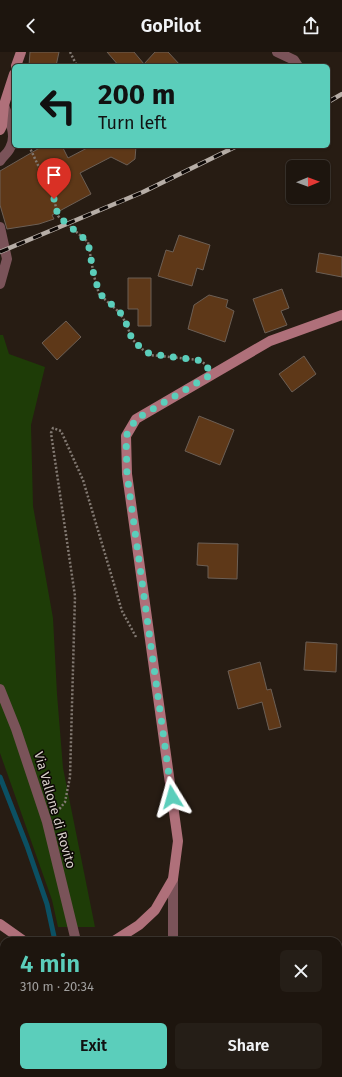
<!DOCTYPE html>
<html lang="en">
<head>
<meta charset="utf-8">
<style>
  :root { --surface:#1d150e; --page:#251e17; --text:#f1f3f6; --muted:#a09f9e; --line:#3b342e; --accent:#5bcebb }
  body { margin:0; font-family:"Fira Sans",sans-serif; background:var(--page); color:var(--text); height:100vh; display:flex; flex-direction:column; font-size:15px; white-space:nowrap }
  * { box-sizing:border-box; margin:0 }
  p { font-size:13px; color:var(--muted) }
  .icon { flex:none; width:22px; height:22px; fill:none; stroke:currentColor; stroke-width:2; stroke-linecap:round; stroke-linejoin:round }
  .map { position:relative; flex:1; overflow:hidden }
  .side { position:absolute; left:0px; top:885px; width:342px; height:140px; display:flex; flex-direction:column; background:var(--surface); border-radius:12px 12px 0 0; box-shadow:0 1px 3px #0004,0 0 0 1px var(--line) }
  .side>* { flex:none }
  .top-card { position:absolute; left:12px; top:12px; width:318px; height:84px; border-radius:6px; box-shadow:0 1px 3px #0004,0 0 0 1px var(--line); background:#5bcebb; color:#111; overflow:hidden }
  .needle { width:26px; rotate:89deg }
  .fabs { position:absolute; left:286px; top:108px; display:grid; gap:8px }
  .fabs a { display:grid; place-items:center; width:44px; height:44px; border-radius:6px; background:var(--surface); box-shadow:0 1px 3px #0004,0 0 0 1px var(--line); font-size:20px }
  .pin { position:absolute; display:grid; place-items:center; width:34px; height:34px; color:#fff; margin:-41px -17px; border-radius:50% 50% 50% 0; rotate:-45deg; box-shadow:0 0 4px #0007 }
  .pin .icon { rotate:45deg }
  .me { position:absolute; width:44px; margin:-22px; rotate:352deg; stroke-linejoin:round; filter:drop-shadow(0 0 3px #0008) }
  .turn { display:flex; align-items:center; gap:14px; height:84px; padding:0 20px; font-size:18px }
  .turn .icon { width:52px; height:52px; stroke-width:2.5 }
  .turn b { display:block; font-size:28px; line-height:34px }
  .round { display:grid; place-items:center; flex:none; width:42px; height:42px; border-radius:6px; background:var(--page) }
  .head { display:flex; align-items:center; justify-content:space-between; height:68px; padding:0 20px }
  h1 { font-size:24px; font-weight:600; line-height:30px; color:var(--accent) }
  .cta { display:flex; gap:8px; margin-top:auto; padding:8px 20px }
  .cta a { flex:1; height:46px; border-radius:6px; background:var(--accent); color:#111; font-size:16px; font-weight:600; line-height:46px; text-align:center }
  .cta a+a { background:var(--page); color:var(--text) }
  header { display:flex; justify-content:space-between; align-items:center; height:52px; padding:0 20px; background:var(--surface); font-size:18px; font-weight:600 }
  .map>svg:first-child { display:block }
  .green { fill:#1e3c07 }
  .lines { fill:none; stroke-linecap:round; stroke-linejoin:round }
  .stream { stroke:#0b5063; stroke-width:5 }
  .building { fill:#5e3818; stroke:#6c5f55 }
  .path { stroke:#827972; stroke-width:2.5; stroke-dasharray:2 2; stroke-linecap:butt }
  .street { stroke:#7a5359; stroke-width:10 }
  .secondary { stroke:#af707a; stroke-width:10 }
  .rail-casing { stroke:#b6ada6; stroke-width:4.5 }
  .rail { stroke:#0c0705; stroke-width:3; stroke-dasharray:9; stroke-linecap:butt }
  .route { stroke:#5bcebb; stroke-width:7; stroke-dasharray:0 12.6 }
  .labels { text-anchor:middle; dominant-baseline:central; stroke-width:3; stroke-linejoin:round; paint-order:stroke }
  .street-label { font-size:13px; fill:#d7cfc9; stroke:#0c0705 }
</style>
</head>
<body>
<header><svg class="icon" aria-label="back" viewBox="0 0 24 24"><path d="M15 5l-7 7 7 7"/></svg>GoPilot<svg class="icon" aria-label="share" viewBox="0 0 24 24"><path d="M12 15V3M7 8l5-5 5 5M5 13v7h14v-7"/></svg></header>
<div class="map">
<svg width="342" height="1025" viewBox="0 0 342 1025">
  <rect width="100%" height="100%" fill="#271c13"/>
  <path class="green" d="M0 283H3L9 302 45 315 31 373 33 454 53 566 57 642 63 716 95 875H58L52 848 0 701Z"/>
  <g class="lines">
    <g class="stream">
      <path d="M0 725 27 794 47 852 55 889"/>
      <path d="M86 1021 87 1025"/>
    </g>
  </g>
  <g class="building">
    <path d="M30 0H59L56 14H29Z"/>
    <path d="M107 0H134L144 12 155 0H168L181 14H119Z"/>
    <path d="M43 94H62L68 106 89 95 87 94H136L135 107 127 113 111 105 80 121 91 142 52 163 54 167 39 172 7 177 0 153V119Z"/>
    <path d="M179 183 210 193 203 218 197 216 192 234 158 224 166 198 173 200Z"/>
    <path d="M319 201 342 205V225L316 220Z"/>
    <path d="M128 226H151V274H138V257H128Z"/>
    <path d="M282 237 289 256 281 259 287 273 265 281 253 247Z"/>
    <path d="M209 243 228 248 226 255 234 259 225 290 188 277 194 253Z"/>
    <path d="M66 269 81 285 57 308 42 291Z"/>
    <path d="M304 304 316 322 292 340 279 322Z"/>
    <path d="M199 364 234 378 220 413 185 399Z"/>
    <path d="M198 491 238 492 237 527 208 526V514L197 513Z"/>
    <path d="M306 590 337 592 336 620 304 618Z"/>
    <path d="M260 610 267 638 271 637 281 675 269 678 262 650 238 657 228 619Z"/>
  </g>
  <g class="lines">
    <g class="path">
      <path d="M70 0 77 14"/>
      <path d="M29 94 54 147 58 164 88 190 94 224 99 242 119 260 126 271 132 287 142 297 150 303 199 308 205 312"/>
      <path d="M57 760 65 750 70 725 75 544 51 381 53 376 61 379 83 428 122 559 136 585"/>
    </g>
    <g class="street">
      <path d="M277 0 294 8 298 14"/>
      <path d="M0 109C3 104 8 101 10 96 18 83 8 66 4 53"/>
      <path d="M0 175 7 207 0 232"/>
      <path d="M0 637 16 677 47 770 76 889"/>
      <path d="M173 827V889"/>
      <path d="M110 1021 111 1025"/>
      <path d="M174 1021V1025"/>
    </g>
    <g class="secondary">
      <path d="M16 14 21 0"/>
      <path d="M0 78 2 74 4 53 14 22"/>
      <path d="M0 872 24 889"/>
      <path d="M114 889 139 873 155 858 173 827 178 789 127 422 126 384 136 367 270 289 342 263"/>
    </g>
    <g class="rail-casing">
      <g id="rail">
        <path d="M328 50 342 42"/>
        <path d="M0 200 143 140 237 94"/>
      </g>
    </g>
    <use href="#rail" class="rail"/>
  </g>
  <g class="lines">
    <path class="route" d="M54 147 58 164 88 190 94 224 100 242 120 260 126 271 132 287 142 297 150 302 198 308 205 312 212 322 136 367 126 384 127 422 172 745"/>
  </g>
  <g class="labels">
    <g class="street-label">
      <text transform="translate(55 758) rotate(74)">Via Vallone di Rovito</text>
    </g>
  </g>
</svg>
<div class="fabs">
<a><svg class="needle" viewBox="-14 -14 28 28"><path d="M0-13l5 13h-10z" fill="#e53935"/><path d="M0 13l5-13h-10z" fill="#a09f9e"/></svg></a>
</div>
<div class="pin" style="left:54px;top:147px;background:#d93025"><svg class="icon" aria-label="arrive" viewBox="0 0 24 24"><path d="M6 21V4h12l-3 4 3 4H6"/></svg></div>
<svg class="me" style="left:172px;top:745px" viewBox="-20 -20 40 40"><path d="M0-17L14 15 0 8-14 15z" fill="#5bcebb" stroke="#fff" stroke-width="4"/></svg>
<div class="top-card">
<div class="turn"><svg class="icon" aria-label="left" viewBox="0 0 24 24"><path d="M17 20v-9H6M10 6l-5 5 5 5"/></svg><div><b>200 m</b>Turn left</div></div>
</div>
<section class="side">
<div class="head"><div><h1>4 min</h1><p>310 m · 20:34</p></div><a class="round"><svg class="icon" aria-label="close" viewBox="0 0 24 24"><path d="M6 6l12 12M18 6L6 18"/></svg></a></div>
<div class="cta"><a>Exit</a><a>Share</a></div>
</section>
</div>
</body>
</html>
